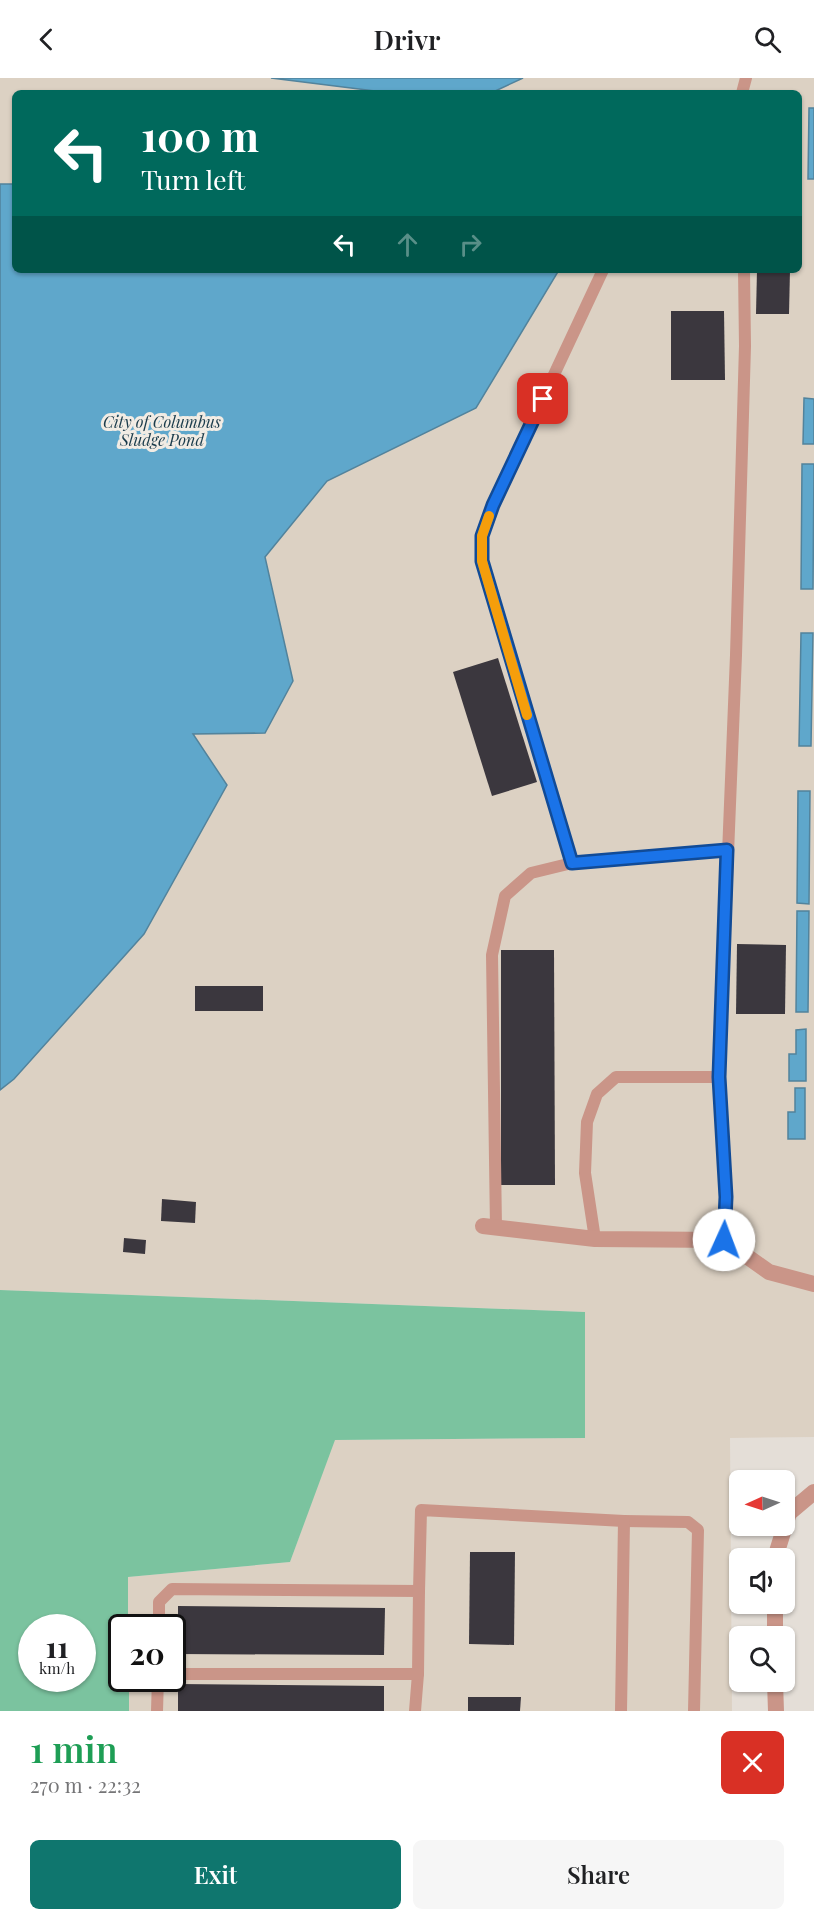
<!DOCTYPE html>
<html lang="en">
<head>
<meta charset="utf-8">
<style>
  :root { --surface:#fff; --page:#f6f6f6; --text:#202124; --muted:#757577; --accent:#0f766e }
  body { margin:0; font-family:"Playfair Display",serif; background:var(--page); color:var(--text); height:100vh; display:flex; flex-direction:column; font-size:22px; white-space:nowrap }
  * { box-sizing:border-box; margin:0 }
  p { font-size:20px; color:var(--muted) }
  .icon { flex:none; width:33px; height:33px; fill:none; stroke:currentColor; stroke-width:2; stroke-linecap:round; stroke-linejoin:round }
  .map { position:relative; height:1633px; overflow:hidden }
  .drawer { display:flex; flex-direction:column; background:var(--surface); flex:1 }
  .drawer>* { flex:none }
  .hud { position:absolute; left:12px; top:12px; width:790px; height:183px; border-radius:9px; box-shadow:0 2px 4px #0004; background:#00695c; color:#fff; overflow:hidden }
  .needle { width:39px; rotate:267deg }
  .buttons { position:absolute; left:729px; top:1392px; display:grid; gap:12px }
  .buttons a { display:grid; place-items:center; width:66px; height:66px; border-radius:9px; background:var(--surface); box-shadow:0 2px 4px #0004; font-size:30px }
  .speed { position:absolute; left:18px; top:1536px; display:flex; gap:12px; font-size:30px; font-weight:700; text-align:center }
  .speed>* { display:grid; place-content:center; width:78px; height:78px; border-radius:50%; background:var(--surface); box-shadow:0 2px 4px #0004; line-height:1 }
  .speed small { font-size:15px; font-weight:400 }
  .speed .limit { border:3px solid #111; border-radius:9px; background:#fff; color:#111 }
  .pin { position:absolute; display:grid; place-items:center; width:51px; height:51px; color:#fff; margin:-26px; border-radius:12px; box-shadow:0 3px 9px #0006 }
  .me { position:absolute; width:66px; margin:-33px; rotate:2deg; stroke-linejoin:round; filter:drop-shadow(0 0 4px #0008) }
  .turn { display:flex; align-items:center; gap:21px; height:126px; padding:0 30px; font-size:27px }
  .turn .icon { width:78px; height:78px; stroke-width:2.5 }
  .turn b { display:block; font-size:42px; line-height:51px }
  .lanes { display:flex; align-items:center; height:57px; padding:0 30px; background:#0003; justify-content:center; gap:30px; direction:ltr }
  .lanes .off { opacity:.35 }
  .round { display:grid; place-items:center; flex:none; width:63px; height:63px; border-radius:9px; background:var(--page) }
  .head { display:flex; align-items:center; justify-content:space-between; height:102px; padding:0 30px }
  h1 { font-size:36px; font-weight:600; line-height:45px; color:#1e9e55 }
  .cta { display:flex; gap:12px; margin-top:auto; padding:12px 30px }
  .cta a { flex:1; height:69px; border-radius:9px; background:var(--accent); color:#fff; font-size:24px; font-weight:600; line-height:69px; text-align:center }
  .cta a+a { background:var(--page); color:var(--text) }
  header { display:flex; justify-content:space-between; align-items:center; height:78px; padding:0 30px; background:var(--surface); font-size:27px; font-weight:600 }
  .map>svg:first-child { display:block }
  .built { fill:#dcd1c3; fill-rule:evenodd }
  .forest { fill:#7bc39f; fill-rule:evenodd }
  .water { fill:#5fa7cb; stroke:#52839c; stroke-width:1.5 }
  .building { fill:#3b373e }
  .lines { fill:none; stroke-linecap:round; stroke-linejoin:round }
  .service { stroke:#ca9588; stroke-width:12 }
  .minor { stroke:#ca9588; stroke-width:16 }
  .route-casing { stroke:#114b97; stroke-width:15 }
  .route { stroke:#1a73e8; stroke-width:10 }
  .slow { stroke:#f59e0b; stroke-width:10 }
  .labels { text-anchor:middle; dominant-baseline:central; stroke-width:6; stroke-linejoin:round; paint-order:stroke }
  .water-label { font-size:16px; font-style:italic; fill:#1a3b4b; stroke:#f2ece4 }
</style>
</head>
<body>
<header><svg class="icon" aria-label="back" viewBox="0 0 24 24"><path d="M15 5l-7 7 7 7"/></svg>Drivr<svg class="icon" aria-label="search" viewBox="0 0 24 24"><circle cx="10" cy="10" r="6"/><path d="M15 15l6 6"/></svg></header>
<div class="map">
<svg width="814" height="1633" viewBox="0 0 814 1633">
  <rect width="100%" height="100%" fill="#e4ded7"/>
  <path class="built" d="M0 0H814V1359L730 1360 732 1633H129V1601L172 1600V1550L128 1549V1499L290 1484 334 1362 585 1360 584 1234 0 1212ZM15 15H800V192H15Z"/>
  <path class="forest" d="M0 1212 585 1234V1360L335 1362 290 1484 128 1499V1549L122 1550V1600L129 1601V1633H0ZM32 1550H82V1600H32Z"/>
  <g class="water">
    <path d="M271 0H523L491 15H391Z"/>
    <path d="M809 30H814V101H808Z"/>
    <path d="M0 106H15V192H559L476 330 327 403 265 479 293 603 265 655 193 656 227 707 144 856 14 1001 0 1012Z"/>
    <path d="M804 320 814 321V366H803Z"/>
    <path d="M802 386H814L813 511H801Z"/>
    <path d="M801 555H813L811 668H799Z"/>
    <path d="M798 713H810L809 826 797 825Z"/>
    <path d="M797 833H809L808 934H796Z"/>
    <path d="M806 951V1003H789V976H796V952Z"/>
    <path d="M795 1010H805V1061H788V1034H795Z"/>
  </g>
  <g class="building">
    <path d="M757 192H790L789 236H756Z"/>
    <path d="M671 233H724L725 302H671Z"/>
    <path d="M498 580 537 704 492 718 453 594Z"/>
    <path d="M737 866 786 867 785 936H736Z"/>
    <path d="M501 872H554L555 1107H501Z"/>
    <rect x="195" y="908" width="68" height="25"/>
    <path d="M162 1121 196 1124 195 1145 161 1143Z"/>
    <path d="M124 1160 146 1162 145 1176 123 1174Z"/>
    <path d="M470 1474H515L514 1567 469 1566Z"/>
    <path d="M178 1528 385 1530 384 1577 178 1576Z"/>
    <path d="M178 1606 384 1608V1633H178Z"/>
    <path d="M468 1619H521L520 1633H468Z"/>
  </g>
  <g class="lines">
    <g class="service">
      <path d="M742 15 746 0"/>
      <path d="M572 785 482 484V458L493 427 603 192"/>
      <path d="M496 1149 492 877 505 818 531 795 572 785 727 772"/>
      <path d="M595 1161 585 1095 587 1044 597 1016 616 999H719"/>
      <path d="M724 1162 726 1119 719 999 736 577 745 268 744 192"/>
      <path d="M624 1443 688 1444 698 1452 694 1633"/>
      <path d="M419 1513 421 1432 624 1443 621 1633"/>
      <path d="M159 1550V1524L172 1511 419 1513 418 1596 415 1633"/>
      <path d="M172 1596H418"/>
      <path d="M157 1633 158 1600"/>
    </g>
    <g class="minor">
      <path d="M483 1148 595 1161 724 1162 769 1194 814 1206"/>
      <path d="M775 1480 789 1435 814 1414"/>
      <path d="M775 1526V1558"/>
      <path d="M775 1604 776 1633"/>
    </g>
  </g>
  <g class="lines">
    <g class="route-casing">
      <path id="route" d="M543 321 493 427 482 458V483L572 785 727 772 719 999 726 1119 724 1162"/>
    </g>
    <use href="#route" class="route"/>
    <path class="slow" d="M489 438 482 458V483L527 637"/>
  </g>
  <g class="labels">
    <g class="water-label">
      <text x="162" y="343">City of Columbus<tspan x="162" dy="18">Sludge Pond</tspan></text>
    </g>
  </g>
</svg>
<div class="buttons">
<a><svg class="needle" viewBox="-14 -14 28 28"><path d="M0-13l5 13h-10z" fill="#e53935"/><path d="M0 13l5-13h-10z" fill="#757577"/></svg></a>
<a><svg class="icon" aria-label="sound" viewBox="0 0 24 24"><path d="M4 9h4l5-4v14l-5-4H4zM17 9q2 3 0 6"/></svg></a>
<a><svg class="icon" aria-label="search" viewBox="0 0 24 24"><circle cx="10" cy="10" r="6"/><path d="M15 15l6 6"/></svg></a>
</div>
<div class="speed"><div>11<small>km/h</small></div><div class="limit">20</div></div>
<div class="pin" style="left:543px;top:321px;background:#d93025"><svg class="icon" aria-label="arrive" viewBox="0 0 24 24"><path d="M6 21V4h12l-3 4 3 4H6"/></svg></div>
<svg class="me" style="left:724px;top:1162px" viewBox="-20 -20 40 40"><circle r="19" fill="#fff"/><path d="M0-13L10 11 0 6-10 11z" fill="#1a73e8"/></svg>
<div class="hud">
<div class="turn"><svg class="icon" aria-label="left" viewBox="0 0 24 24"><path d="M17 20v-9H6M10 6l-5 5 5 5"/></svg><div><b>100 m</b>Turn left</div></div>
<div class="lanes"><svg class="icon" aria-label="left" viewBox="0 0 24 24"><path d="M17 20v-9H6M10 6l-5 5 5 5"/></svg><svg class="icon off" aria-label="ahead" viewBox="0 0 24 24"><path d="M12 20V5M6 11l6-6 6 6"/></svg><svg class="icon off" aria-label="right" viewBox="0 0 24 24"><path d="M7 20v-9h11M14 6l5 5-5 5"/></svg></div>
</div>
</div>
<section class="drawer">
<div class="head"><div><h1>1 min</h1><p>270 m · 22:32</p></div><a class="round" style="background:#d93025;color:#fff"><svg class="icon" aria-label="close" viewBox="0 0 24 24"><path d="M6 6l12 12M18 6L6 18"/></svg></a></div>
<div class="cta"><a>Exit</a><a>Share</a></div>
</section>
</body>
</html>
